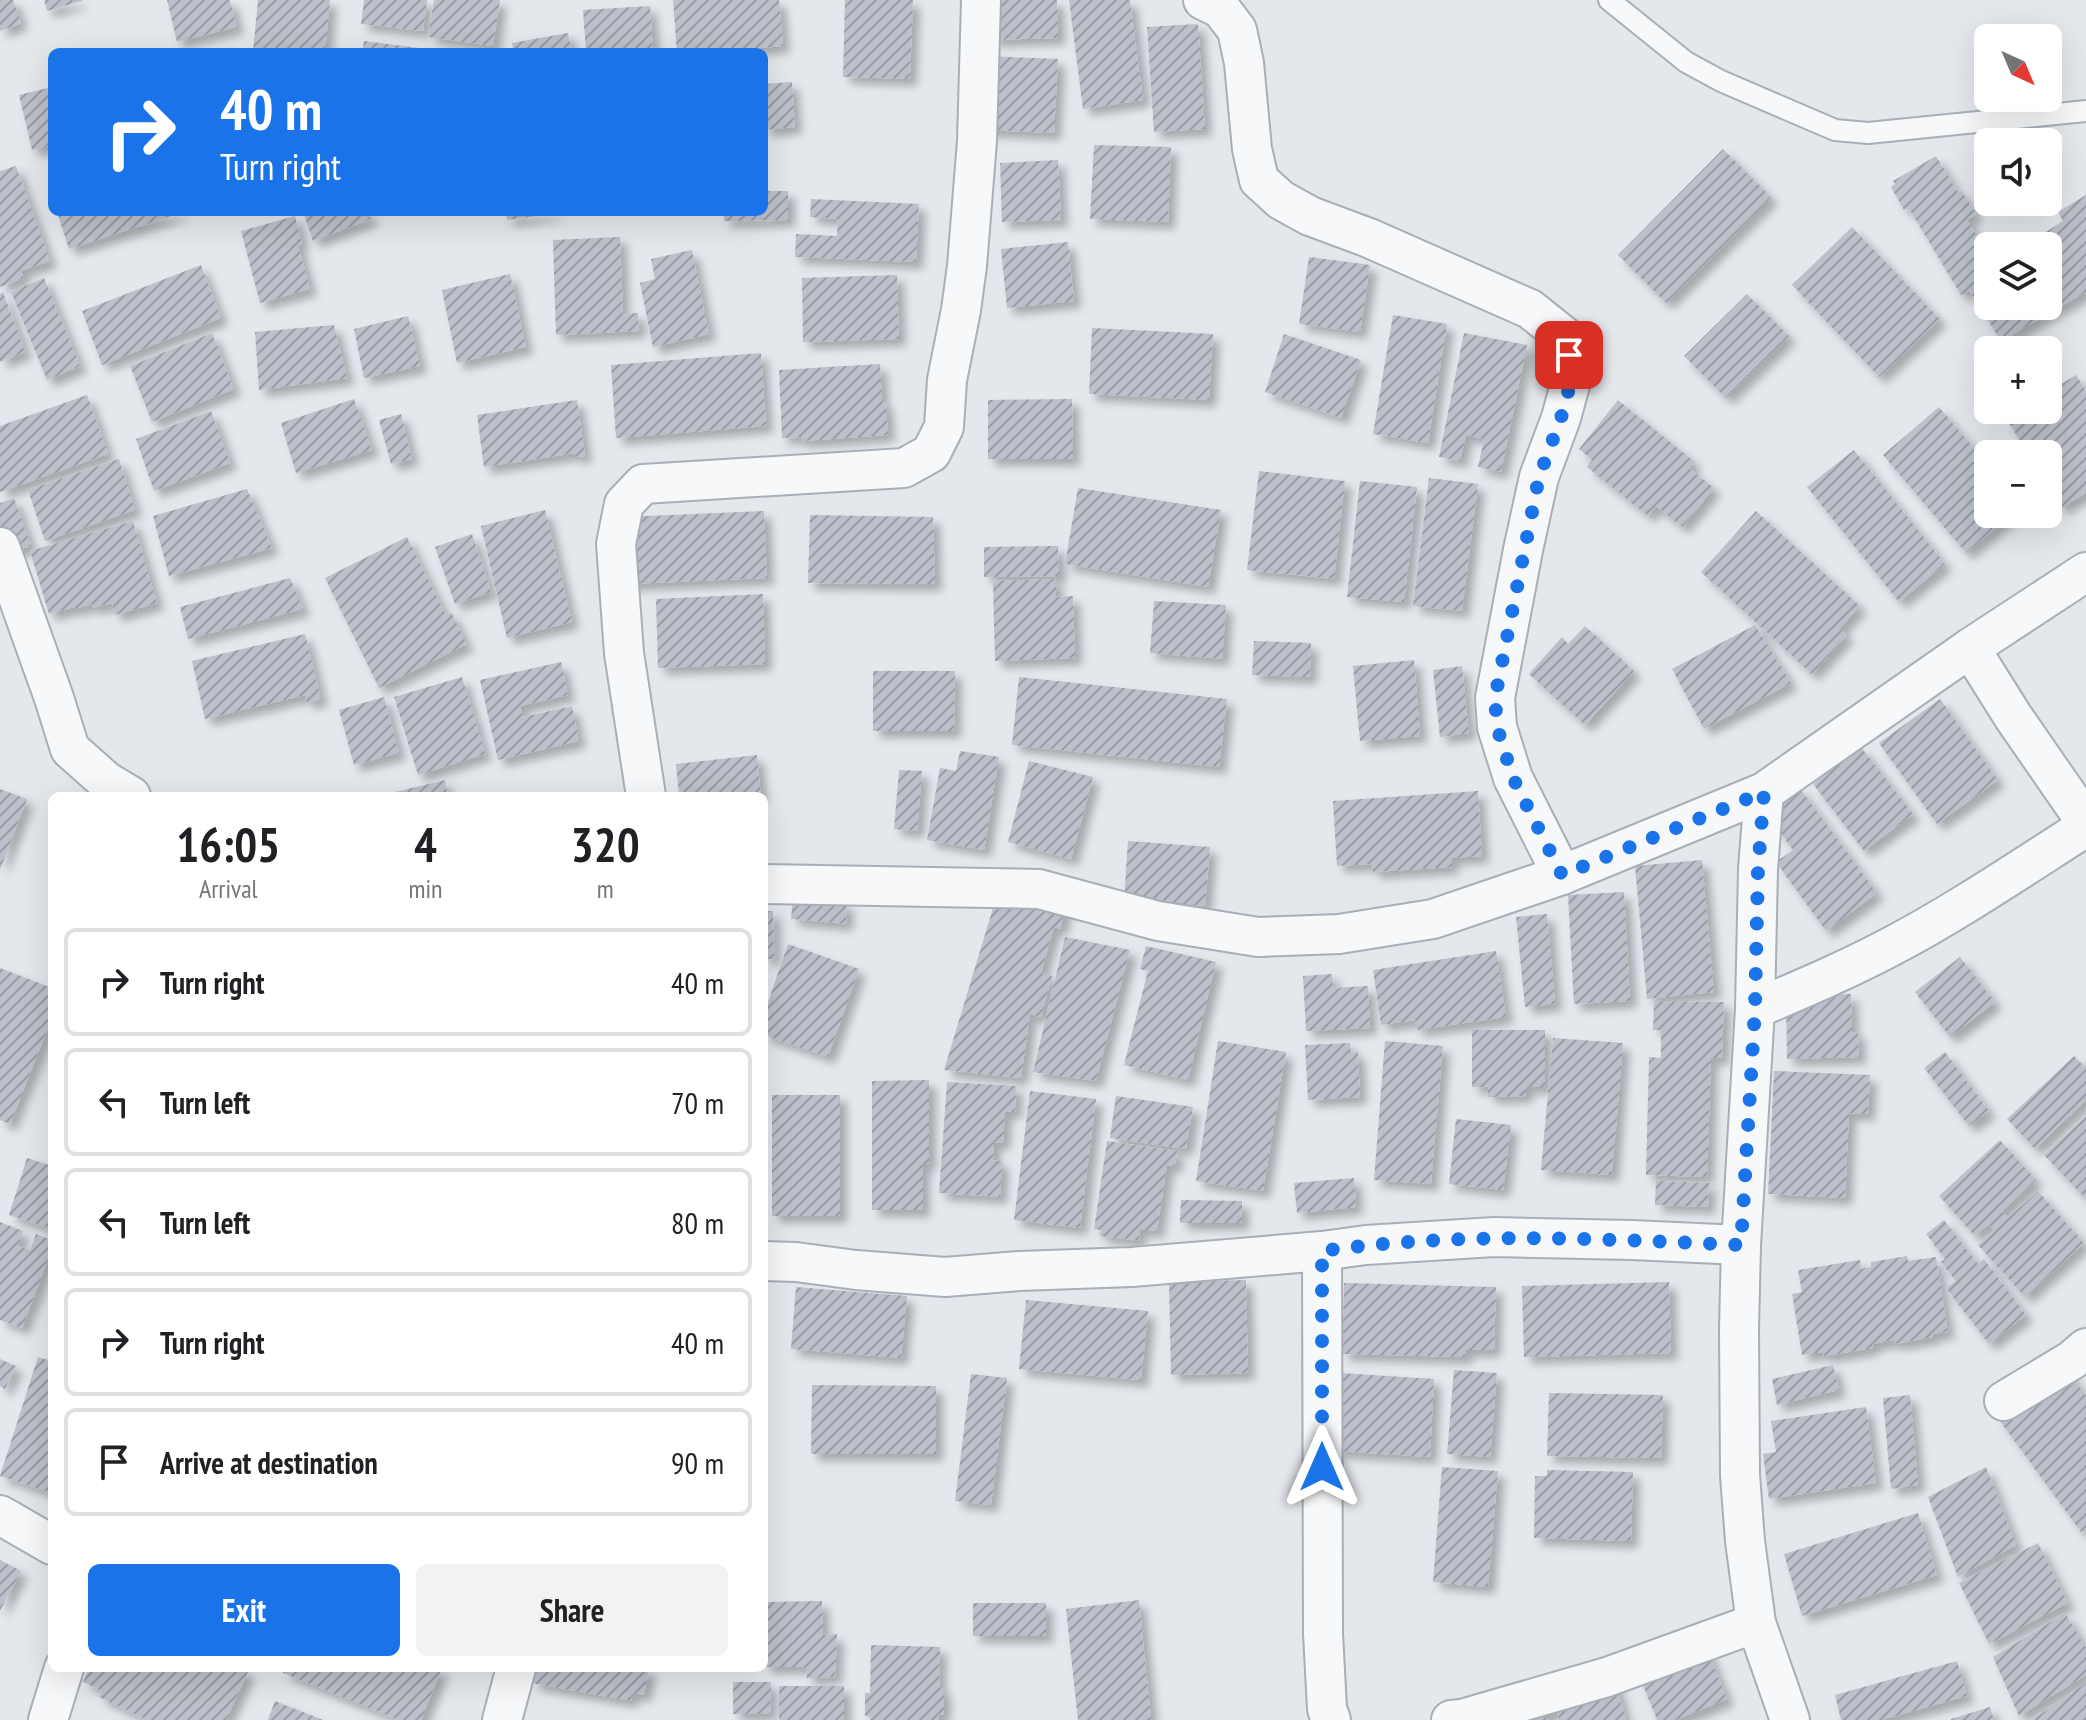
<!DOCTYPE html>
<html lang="en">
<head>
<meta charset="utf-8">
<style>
  :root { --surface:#fff; --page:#f2f2f2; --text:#202124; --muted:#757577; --line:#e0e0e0; --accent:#1a73e8 }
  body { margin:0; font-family:"PT Sans Narrow",sans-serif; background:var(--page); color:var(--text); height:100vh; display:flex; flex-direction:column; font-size:30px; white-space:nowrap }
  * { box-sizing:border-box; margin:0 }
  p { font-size:26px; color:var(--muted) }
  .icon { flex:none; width:44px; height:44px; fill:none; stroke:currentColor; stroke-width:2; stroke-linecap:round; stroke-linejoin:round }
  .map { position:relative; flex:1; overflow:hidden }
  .drawer { position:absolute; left:48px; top:792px; width:720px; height:880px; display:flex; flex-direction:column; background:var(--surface); border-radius:12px; box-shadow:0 8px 32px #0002 }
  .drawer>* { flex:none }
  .hud { position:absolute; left:48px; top:48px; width:720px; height:168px; border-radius:12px; box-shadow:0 8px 32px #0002; background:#1a73e8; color:#fff; overflow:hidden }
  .needle { width:52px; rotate:136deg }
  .fabs { position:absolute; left:1974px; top:24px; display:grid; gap:16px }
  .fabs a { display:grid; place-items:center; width:88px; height:88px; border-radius:12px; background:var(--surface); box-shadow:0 8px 32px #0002; font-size:40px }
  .pin { position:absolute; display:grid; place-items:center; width:68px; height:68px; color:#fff; margin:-34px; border-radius:16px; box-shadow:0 4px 12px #0006 }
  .me { position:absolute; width:88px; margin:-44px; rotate:0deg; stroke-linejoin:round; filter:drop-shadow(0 0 6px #0008) }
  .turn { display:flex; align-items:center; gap:28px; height:168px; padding:0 40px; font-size:36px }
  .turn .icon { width:104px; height:104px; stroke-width:2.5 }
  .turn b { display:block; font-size:56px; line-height:68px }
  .eta { display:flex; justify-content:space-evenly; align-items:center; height:136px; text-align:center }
  .eta b { font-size:48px; font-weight:700; line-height:56px }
  .primary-button { display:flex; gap:16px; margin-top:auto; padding:16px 40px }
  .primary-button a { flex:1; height:92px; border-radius:12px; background:var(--accent); color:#fff; font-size:32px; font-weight:700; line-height:92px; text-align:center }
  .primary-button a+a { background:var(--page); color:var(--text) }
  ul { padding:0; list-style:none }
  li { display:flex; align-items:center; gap:24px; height:108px; margin:0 16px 12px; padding:0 24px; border:4px solid var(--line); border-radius:12px }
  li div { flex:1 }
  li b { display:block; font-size:30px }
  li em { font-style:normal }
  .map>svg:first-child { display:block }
  .building { fill:url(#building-hatch); filter:url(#shadow) }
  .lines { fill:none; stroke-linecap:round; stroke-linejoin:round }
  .service-casing { stroke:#a9aeb7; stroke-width:24 }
  .minor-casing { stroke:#a9aeb7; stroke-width:42 }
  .service { stroke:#f7f8fa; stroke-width:20 }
  .minor { stroke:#f7f8fa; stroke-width:38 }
  .route { stroke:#1a73e8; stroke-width:14; stroke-dasharray:0 25.2 }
</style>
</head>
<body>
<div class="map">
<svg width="2086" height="1720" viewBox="0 0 2086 1720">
  <defs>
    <pattern id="building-hatch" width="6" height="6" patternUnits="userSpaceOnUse" patternTransform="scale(2)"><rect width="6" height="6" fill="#bbc0ca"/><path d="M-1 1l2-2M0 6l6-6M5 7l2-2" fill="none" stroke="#989da6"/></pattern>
    <filter id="shadow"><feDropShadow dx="7" dy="7" stdDeviation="4" flood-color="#0004"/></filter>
  </defs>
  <rect width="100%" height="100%" fill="#e4e7ec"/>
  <g class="building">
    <path d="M0 0H13L21 23 0 31Z"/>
    <path d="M44 0H82V1L47 11Z"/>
    <path d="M167 0H230L237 27 177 42Z"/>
    <path d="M258 0H330L325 52H253Z"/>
    <path d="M364 0H427L423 31 361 24Z"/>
    <path d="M434 0H500L493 46 428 37Z"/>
    <path d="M673 0H779L783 46 717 52H677Z"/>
    <path d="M845 0H913L910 79 843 77Z"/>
    <path d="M991 0H1057L1058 38 991 40Z"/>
    <path d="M1069 0H1130L1143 100 1083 109Z"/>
    <path d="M650 6 653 52H586L583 10Z"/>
    <path d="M1198 24 1205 129 1154 132 1147 27Z"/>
    <path d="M568 33 572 52H514L512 43Z"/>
    <path d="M364 41 419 48 418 52H362Z"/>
    <path d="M986 56 1058 59 1054 133 981 130Z"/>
    <path d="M792 82 795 127 764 130V84Z"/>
    <path d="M52 87V145L32 150 19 95Z"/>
    <path d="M1094 145 1171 147 1168 222 1090 219Z"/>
    <path d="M1723 149 1771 197 1666 303 1618 255Z"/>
    <path d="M1936 156 1958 192 1961 190 1976 214 1967 220 1988 254V306H2048V246H2012L2027 237 2030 242 2063 221 2058 212 2086 195V292L2001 341 1969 290 1961 295 1908 207 1904 210 1891 187 1895 184 1893 181Z"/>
    <path d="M1058 160 1061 220 1002 222 1000 163Z"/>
    <path d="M16 166 50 261 21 271 24 278 0 287V171Z"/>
    <path d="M764 191H788V220L724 221V212H764Z"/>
    <path d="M811 199 919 204 916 262 795 257 796 234 837 236 838 219 810 217Z"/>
    <path d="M57 212H181V213L69 249Z"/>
    <path d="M303 212H369L371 219 313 241Z"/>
    <path d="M506 212H554V214L507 220Z"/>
    <path d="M295 216 302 244 298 245 310 289 260 303 241 231Z"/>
    <path d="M1852 227 1940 319 1879 377 1792 285Z"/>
    <path d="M620 237 623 314 638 313 639 331 556 335 553 240Z"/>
    <path d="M1068 242 1074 301 1007 308 1001 249Z"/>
    <path d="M692 250 709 334 653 347 640 283 655 279 651 259Z"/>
    <path d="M1309 257 1370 265 1360 332 1299 324Z"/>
    <path d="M201 265 221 318 102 365 82 311Z"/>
    <path d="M510 274 526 347 457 363 442 290Z"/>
    <path d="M897 275 899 339 803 342 802 278Z"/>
    <path d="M44 278 80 366 47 380 11 292Z"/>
    <path d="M3 292 25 352 0 362V294Z"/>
    <path d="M1747 294 1789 336 1726 398 1684 356Z"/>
    <path d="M1393 315 1447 324 1428 443 1373 434Z"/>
    <path d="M408 316 420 366 364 378 354 329Z"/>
    <path d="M334 325 347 378 259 390 255 332Z"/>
    <path d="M1092 328 1213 334 1209 400 1089 394Z"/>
    <path d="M212 333 234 389 152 422 130 366Z"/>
    <path d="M1464 333 1527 345 1501 472 1478 467 1484 439 1466 435 1460 461 1439 457Z"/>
    <path d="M1284 334 1361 360 1341 418 1265 392Z"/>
    <path d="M761 353 766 426 616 438 611 365Z"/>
    <path d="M880 364 882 402H886L888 435 801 441V437L782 438 779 370Z"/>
    <path d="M2076 375 2086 391V493L2061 508 2048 486V454H2028L2006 418 2019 410H2048V392Z"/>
    <path d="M87 395 108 454 0 492V426Z"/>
    <path d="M354 399 372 450 296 473 281 423Z"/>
    <path d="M1072 399 1073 459H988V400Z"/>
    <path d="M577 400 585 456 575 457V453L484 467 477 415Z"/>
    <path d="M1618 400 1695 462 1689 468 1714 488 1682 527 1656 506 1648 516 1587 467 1592 460 1579 449Z"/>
    <path d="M1939 407 1988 465V514H2012L1966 553 1883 455Z"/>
    <path d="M211 411 230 463 154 491 136 439Z"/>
    <path d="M401 414 412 459 391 464 379 420Z"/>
    <path d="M1854 450 1945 564 1899 602 1807 487Z"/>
    <path d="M119 459 135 510 45 541 28 490Z"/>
    <path d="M1259 471 1345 481 1334 579 1247 570Z"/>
    <path d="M1429 478 1478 484 1462 611 1413 606Z"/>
    <path d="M1360 481 1417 487 1404 602 1347 597Z"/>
    <path d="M1078 488 1221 510 1208 587 1065 564Z"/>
    <path d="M247 489 272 548 169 576 153 516Z"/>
    <path d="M14 498 31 546 8 553 0 529V503Z"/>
    <path d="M545 510 572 622 507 638 481 526Z"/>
    <path d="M764 511 767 578 627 584 625 517Z"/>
    <path d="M1756 511 1860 606 1840 628 1847 635 1812 674 1701 572Z"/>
    <path d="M810 515 933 517 935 584 808 583Z"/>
    <path d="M133 521 157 603 115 615 112 603 93 608 92 604 75 609 74 607 49 614 30 551Z"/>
    <path d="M472 534 491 592 455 604 435 547Z"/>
    <path d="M407 537 446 615 451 612 467 644 379 688 325 578Z"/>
    <path d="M1058 546 1059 576 984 577V547Z"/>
    <path d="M290 578 303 609 188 639 180 607Z"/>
    <path d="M1056 579V597L1073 596 1075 658 995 661 993 581Z"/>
    <path d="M763 594 765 664 658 668 656 599Z"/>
    <path d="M1154 601 1226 605 1222 659 1150 653Z"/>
    <path d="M1755 625 1791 683 1704 729 1672 669Z"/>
    <path d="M1585 626 1634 671 1585 725 1529 674 1562 637 1568 644Z"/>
    <path d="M305 634 321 699 307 703 305 695 205 719 192 661Z"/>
    <path d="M1254 641 1311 643 1310 677 1252 675Z"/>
    <path d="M1414 660 1420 736 1360 741 1353 666Z"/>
    <path d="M561 662 568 695 520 706 523 717 572 706 579 741 498 760 480 680Z"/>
    <path d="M1462 666 1469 733 1440 737 1433 670Z"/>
    <path d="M873 671H955L954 731H873Z"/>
    <path d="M462 677 485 754 418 775 394 697Z"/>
    <path d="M1019 677 1227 699 1219 767 1012 745Z"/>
    <path d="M384 697 399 753 354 765 339 710Z"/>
    <path d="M1940 699 1998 780 1937 824 1879 743Z"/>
    <path d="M1861 747 1913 814 1864 851 1813 784Z"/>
    <path d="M960 751 999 757 984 850 927 840 940 768 956 771Z"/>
    <path d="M757 755 761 796H679L676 764Z"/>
    <path d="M1029 761 1093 777 1071 859 1008 842Z"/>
    <path d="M899 770 922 771 917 831 894 829Z"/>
    <path d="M445 780 448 796H383V795Z"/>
    <path d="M1799 787 1877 893 1826 931 1776 862 1793 850 1765 812Z"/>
    <path d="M0 789 27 799 0 870Z"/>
    <path d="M1478 791 1482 856 1451 858 1452 867 1373 872 1372 864 1337 866 1333 801Z"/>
    <path d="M1128 841 1210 847 1205 906 1124 901Z"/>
    <path d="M1702 860 1714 992 1647 999 1635 866Z"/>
    <path d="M1000 885 1067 903 1060 929 1054 927 1041 973 1052 976 1041 1017 1030 1014 1021 1078 944 1070Z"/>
    <path d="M1624 892 1630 1001 1574 1004 1568 895Z"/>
    <path d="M793 898 847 903 846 924 791 919Z"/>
    <path d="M764 911H773L774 959H764Z"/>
    <path d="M1547 914 1555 1004 1525 1007 1516 917Z"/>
    <path d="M1065 937 1130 950 1096 1081 1033 1072Z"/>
    <path d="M788 944 859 969 828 1057 764 1035V1014Z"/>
    <path d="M1146 946 1216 962 1188 1080 1124 1065 1148 971 1140 969Z"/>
    <path d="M1496 951 1506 1017 1417 1030 1415 1020 1381 1025 1373 970Z"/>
    <path d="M1960 957 1995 1002 1950 1037 1915 992Z"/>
    <path d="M0 968 52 988V1018L10 1124 0 1120Z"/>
    <path d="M1332 974 1333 988 1368 986 1370 1028 1306 1031 1303 976Z"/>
    <path d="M1851 994 1852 1032H1858L1859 1057 1787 1059 1786 995Z"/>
    <path d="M1654 1001 1724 1002 1722 1058H1711L1707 1177 1646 1175 1649 1057 1661 1058V1030H1653Z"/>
    <path d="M1472 1030H1545V1087H1526V1096L1488 1097V1087H1472Z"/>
    <path d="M1553 1038 1623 1043 1612 1175 1541 1170Z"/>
    <path d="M1218 1041 1286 1052 1263 1191 1196 1181Z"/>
    <path d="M1385 1041 1443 1046 1431 1184 1374 1180Z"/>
    <path d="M1350 1043 1351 1053 1358 1052 1360 1097 1308 1100 1305 1045Z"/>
    <path d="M1945 1052 1989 1111 1969 1126 1924 1068Z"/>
    <path d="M2074 1056 2086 1068V1100L2035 1149 2007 1119Z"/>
    <path d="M1774 1071 1870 1075 1868 1114 1849 1113 1845 1198 1768 1194Z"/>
    <path d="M929 1080V1164H923V1210H872V1081Z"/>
    <path d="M947 1082 1016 1086 1015 1112 1005 1111 1003 1143 994 1142 993 1160 1002 1161 1000 1197 939 1193Z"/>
    <path d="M1030 1091 1096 1099 1080 1228 1014 1220Z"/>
    <rect x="772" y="1095" width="68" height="121"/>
    <path d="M1116 1096 1193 1107 1186 1149 1110 1138Z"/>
    <path d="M2086 1116V1199L2044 1155Z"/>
    <path d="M1456 1119 1511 1125 1503 1190 1449 1184Z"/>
    <path d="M2000 1140 2036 1180 2002 1211 2008 1218 2038 1191 2084 1243 2025 1297 1978 1245 1994 1230 1989 1224 1975 1236 1939 1196Z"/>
    <path d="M1107 1141 1177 1151 1175 1166 1167 1165 1157 1231 1140 1229 1139 1241 1100 1236 1101 1230 1094 1229Z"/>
    <path d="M27 1158 52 1166V1229L9 1215Z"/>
    <path d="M1354 1178 1356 1207 1297 1213 1294 1183Z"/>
    <path d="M1656 1181 1709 1183 1708 1207 1655 1205Z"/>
    <path d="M1181 1200 1242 1201V1223H1180Z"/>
    <path d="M1944 1220 1978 1264 1984 1259 2026 1315 1989 1344 1946 1288 1956 1281 1941 1262 1945 1259 1926 1234Z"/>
    <path d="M0 1222 23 1231 18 1246 30 1250 36 1234 52 1240V1249L22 1328 0 1320Z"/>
    <path d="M1907 1256 1908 1261 1936 1257 1948 1332 1932 1334 1933 1337 1894 1344V1340L1872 1344 1873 1348 1824 1356 1823 1352 1802 1355 1792 1294 1802 1292 1798 1270 1860 1260 1861 1269 1871 1267V1262Z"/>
    <path d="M1246 1280 1248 1373 1171 1375 1169 1282Z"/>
    <path d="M1669 1282 1671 1353 1524 1357 1522 1286Z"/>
    <path d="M1344 1283 1496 1287 1494 1350H1466L1465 1357 1342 1354Z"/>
    <path d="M796 1287 907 1296 901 1358 791 1349Z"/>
    <path d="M1026 1300 1148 1311 1141 1380 1019 1369Z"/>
    <path d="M38 1357 52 1361V1493L0 1476Z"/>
    <path d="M0 1359 16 1366 5 1389 0 1386Z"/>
    <path d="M1833 1365 1839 1390 1777 1405 1772 1379Z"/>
    <path d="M2065 1367 2086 1396V1528L2081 1532 1997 1417Z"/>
    <path d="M1454 1370 1497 1373 1490 1457 1447 1454Z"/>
    <path d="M1341 1373 1434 1379 1430 1457 1335 1451Z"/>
    <path d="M971 1374 1007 1378 991 1505 955 1501Z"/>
    <path d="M812 1385 936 1386V1454H811Z"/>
    <path d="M1549 1393 1663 1395 1661 1458 1547 1456Z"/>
    <path d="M1910 1395 1918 1485 1891 1489 1883 1398Z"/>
    <path d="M1866 1407 1876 1483 1769 1499 1763 1454 1776 1452 1771 1421Z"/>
    <path d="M1442 1467 1498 1471 1488 1587 1433 1582Z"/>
    <path d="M1986 1467 2016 1545 1958 1577 1928 1497Z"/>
    <path d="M1547 1470 1633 1472 1631 1541 1534 1538 1535 1476H1547Z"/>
    <path d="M1918 1513 1937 1575 1802 1616 1784 1554Z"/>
    <path d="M2038 1543 2068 1603 1989 1644 1959 1583Z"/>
    <path d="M0 1560 21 1571 0 1611Z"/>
    <path d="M1139 1600 1151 1720H1078L1066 1609Z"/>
    <path d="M822 1601 823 1635 837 1634 835 1677 807 1678 806 1667H764V1609H768V1602Z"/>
    <rect x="973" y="1603" width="73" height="33"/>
    <path d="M2065 1613 2086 1648V1675L2019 1716 1993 1657Z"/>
    <path d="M1703 1640 1727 1699 1676 1720H1657L1636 1668Z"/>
    <path d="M871 1645 940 1647 939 1688H944V1715L939 1714 938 1720H870V1717L865 1716V1693H870Z"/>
    <path d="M1957 1661 1967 1696 1881 1720H1841L1835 1695Z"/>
    <path d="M89 1668H240L248 1672 226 1720H148L99 1697 101 1690 83 1682Z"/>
    <path d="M285 1668H442L421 1720H399L283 1673Z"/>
    <path d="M535 1668H649L644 1695 632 1693 631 1701 532 1683Z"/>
    <path d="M1613 1676 1626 1720H1559L1557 1710 1546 1714 1548 1720H1474Z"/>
    <path d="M733 1682H771L770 1714H733Z"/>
    <path d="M2086 1683V1720H2032Z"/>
    <rect x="779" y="1686" width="65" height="34"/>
    <path d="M275 1701 323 1720H268Z"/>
    <path d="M1990 1707 1994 1720H1951V1719Z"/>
  </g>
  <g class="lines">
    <g class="service-casing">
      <path id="service" d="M1609 0 1686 62 1721 81 1835 130 1868 133 2086 111"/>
    </g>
    <g class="minor-casing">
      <g id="minor">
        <path d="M1203 0 1221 9 1237 30 1244 63 1252 149 1259 180 1281 200 1310 216 1369 238 1530 309 1565 337 1573 374 1561 418 1539 477 1523 550 1495 698 1497 727 1513 778 1562 875"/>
        <path d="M0 547 54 698 70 749 106 781 131 796"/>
        <path d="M1970 648 2014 718 2086 822"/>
        <path d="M1764 792 1758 869 1755 1009 1741 1245 1739 1329 1740 1475 1745 1541 1756 1623 1790 1720"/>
        <path d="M646 796 624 653 616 544 624 504 643 484 904 468 931 453 944 427 947 380 961 310 967 266 977 141 981 0"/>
        <path d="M764 884 1039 889 1158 921 1258 937 1339 934 1433 919 1562 875 1764 792 1970 648 2086 572"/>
        <path d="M1755 1009C1802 989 1849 969 1894 945 1960 910 2023 867 2086 827"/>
        <path d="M1322 1251 1323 1633 1327 1709 1331 1720"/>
        <path d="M764 1261 796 1262 856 1270 945 1277 1019 1271 1132 1267 1322 1251 1366 1245 1494 1237 1632 1240 1741 1245"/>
        <path d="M2004 1401 2072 1360 2086 1348"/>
        <path d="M0 1515 52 1545"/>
        <path d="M48 1720 64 1668"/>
        <path d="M502 1720 516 1668"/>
        <path d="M1451 1720 1462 1719 1607 1677 1756 1623"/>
      </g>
    </g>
    <use href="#service" class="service"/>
    <use href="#minor" class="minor"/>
  </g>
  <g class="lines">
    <path class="route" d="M1322 1467V1251C1463 1231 1600 1239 1741 1245L1755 1009 1758 869 1764 792 1562 875 1513 778 1497 727 1495 698 1539 477 1561 418 1573 374 1569 355"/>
  </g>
</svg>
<div class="fabs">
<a><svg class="needle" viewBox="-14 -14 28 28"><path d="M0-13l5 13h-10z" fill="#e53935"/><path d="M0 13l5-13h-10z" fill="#757577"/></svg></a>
<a><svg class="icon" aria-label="sound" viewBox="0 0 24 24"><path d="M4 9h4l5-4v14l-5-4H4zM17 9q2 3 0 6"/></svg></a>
<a><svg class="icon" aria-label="layers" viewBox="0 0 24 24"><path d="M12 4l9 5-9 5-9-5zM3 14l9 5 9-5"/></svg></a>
<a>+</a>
<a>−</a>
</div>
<div class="pin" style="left:1569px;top:355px;background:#d93025"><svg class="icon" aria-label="arrive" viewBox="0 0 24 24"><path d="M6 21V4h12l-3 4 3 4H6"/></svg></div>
<svg class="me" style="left:1322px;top:1467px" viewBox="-20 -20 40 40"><path d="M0-17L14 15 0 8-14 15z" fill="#1a73e8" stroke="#fff" stroke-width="4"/></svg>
<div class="hud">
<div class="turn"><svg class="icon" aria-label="right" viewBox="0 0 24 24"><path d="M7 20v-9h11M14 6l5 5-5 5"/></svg><div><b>40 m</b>Turn right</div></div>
</div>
<section class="drawer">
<div class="eta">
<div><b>16:05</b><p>Arrival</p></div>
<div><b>4</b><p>min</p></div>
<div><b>320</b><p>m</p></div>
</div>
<ul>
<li><svg class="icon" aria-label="right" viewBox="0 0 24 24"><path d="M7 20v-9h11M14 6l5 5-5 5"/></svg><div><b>Turn right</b></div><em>40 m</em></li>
<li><svg class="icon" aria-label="left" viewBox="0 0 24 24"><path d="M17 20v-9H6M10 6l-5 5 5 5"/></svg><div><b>Turn left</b></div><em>70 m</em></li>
<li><svg class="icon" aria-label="left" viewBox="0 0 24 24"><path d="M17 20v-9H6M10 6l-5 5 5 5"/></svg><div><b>Turn left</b></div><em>80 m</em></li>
<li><svg class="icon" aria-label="right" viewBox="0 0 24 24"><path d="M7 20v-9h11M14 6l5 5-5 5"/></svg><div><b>Turn right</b></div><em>40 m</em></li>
<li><svg class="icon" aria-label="arrive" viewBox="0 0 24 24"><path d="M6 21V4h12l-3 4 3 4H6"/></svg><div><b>Arrive at destination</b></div><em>90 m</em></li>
</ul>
<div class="primary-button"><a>Exit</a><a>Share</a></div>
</section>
</div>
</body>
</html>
